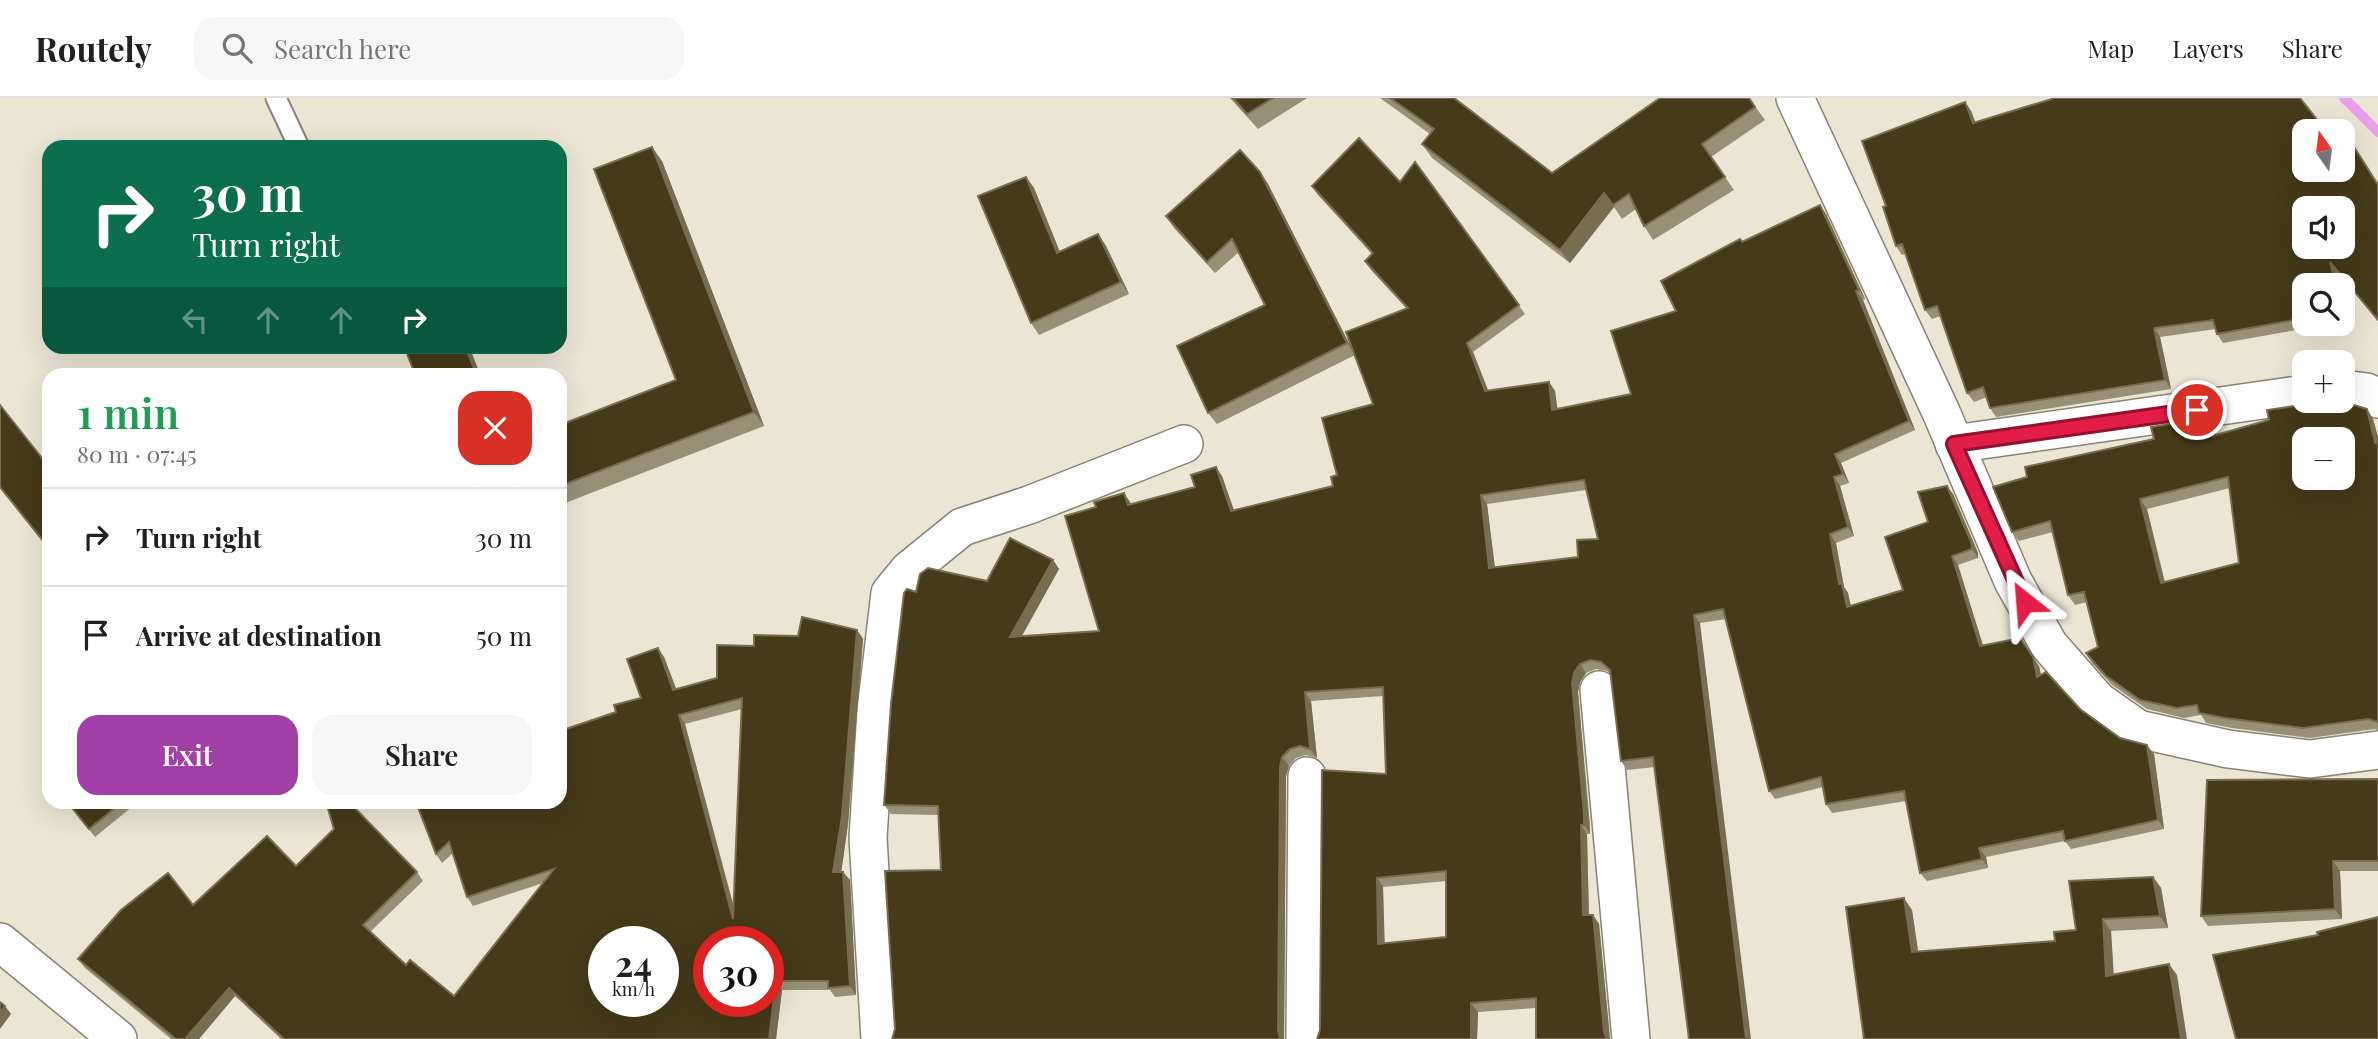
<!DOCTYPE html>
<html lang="en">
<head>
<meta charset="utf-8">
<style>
  :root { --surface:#fff; --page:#f6f6f6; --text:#202124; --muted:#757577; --line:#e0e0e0; --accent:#a240a7 }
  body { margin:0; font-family:"Playfair Display",serif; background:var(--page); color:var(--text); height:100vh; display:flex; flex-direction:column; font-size:26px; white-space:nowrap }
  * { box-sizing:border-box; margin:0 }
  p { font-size:23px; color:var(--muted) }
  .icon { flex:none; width:38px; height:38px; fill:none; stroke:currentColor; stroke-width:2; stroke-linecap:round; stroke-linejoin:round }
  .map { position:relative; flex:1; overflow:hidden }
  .drawer { position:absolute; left:42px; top:270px; width:525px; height:441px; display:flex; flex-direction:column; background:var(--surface); border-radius:21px; box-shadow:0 7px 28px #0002 }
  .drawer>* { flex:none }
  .hud { position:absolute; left:42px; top:42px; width:525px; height:214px; border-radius:21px; box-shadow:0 7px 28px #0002; background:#0b6e4f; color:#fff; overflow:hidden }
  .needle { width:46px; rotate:346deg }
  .buttons { position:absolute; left:2292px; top:21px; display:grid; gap:14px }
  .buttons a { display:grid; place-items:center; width:63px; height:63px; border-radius:14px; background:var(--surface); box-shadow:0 7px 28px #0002; font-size:35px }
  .speed { position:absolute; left:588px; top:828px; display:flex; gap:14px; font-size:35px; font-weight:700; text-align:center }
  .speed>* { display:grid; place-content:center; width:91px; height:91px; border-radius:50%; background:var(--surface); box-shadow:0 7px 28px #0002; line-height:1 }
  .speed small { font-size:18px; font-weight:400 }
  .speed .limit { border:10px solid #d22; background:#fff; color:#111 }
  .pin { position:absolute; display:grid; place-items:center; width:60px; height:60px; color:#fff; margin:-30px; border:4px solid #fff; border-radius:50%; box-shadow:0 2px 7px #0007 }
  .me { position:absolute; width:77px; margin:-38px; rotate:332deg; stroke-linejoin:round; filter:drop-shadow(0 0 5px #0008) }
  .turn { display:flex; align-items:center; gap:24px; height:147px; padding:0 35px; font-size:32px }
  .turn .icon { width:91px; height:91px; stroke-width:2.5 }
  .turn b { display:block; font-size:49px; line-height:60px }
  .lanes { display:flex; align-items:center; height:66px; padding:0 35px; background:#0003; justify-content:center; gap:35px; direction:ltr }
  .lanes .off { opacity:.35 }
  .round { display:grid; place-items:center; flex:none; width:74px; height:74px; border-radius:21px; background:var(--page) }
  .summary { display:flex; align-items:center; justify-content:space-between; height:119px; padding:0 35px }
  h1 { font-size:42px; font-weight:600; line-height:52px; color:#1e9e55 }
  .button { display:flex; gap:14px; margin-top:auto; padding:14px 35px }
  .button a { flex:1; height:80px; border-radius:21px; background:var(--accent); color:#fff; font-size:28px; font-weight:600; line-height:80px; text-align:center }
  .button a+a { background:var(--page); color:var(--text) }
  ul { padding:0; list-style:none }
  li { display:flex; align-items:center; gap:21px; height:98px; padding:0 35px; border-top:2px solid var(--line) }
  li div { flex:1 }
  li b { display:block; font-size:26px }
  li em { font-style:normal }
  header { display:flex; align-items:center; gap:42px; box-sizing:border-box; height:98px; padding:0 35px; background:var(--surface); border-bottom:2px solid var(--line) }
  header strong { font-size:33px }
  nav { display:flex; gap:38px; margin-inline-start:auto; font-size:24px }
  .search { width:490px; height:63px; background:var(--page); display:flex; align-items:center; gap:18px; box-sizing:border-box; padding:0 24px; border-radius:21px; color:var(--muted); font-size:26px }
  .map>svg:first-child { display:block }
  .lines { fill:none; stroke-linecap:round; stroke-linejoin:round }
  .stream { stroke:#e9a0eb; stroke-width:10 }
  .lane-casing { stroke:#888373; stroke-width:23 }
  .street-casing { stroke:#888373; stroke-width:40 }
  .lane { stroke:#fff; stroke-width:19 }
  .street { stroke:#fff; stroke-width:37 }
  .wall { fill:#989076; fill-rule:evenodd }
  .shaded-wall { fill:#776d51 }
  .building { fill:#453a19; stroke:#776d51; stroke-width:2; fill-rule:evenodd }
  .route-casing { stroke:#92132f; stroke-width:18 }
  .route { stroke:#e11d48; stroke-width:12 }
</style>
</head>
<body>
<header>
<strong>Routely</strong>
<div class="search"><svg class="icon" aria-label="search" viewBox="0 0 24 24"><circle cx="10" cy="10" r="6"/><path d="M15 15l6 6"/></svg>Search here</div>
<nav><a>Map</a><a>Layers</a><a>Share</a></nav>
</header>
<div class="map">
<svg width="2378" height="941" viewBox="0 0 2378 941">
  <rect width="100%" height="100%" fill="#ebe5d4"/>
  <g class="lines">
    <path class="stream" d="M2344 0 2378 34"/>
    <g class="lane-casing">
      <path id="lane" d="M276 0 299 49"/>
    </g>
    <g class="street-casing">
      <g id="street">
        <path d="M1795 0 1941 314 2013 483 2049 547 2098 603 2138 631 2228 651 2310 661 2378 652"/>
        <path d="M2343 291 2367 294 2378 301"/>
        <path d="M1954 346 2305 296"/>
        <path d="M1599 592 1631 941"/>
        <path d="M0 844 118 941"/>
        <path d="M880 941 868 740 876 613 890 495 909 472 962 429 1029 407 1184 346"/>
        <path d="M1305 941 1307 678"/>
      </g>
    </g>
    <use href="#lane" class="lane"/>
    <use href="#street" class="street"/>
  </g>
  <g class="wall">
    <path d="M1230 0H1307L1258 31Z"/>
    <path d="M1380 0H1454L1552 75 1749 0 1765 22 1711 59 1734 92 1653 142 1644 128 1636 111 1622 121 1614 109 1570 165 1432 60 1422 46 1430 36Z"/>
    <path d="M1965 4 1971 13 1976 25 2326 33 2339 25 2378 86V223L2337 173 2305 187V226H2330L2223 245 2217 236 2216 231 2160 239 2171 291 1996 319 1990 310 1987 299 1974 304 1967 295 1941 218 1932 221 1925 212 1906 156 1902 157 1896 148 1886 108Z"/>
    <path d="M662 63 764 328 560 407V327L676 282Z"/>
    <path d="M1415 64 1525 216 1473 254 1488 293 1549 284 1555 293 1557 311 1631 296 1676 213 1742 144 1826 116 1865 201 1863 202 1915 332 1841 365 1849 385 1840 388 1854 438 1836 445 1844 489 1848 495 1851 508 1903 492 1928 424 1953 396 1978 455V460L1958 467 1983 548 2039 568 2041 577 2080 611 2120 640 2154 656 2164 731 2071 751 2065 743 1986 759 1988 770 1927 783 1920 775 1906 703 1832 715 1826 706 1823 689 1775 701 1769 693 1726 521 1700 525 1655 669 1627 672 1621 663 1611 576 1607 573 1596 571 1586 575 1580 584 1578 594 1590 726V736H1587L1589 817H1593L1599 826 1610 941H1536V910L1478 914 1477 941H1317L1386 676 1383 598 1311 603 1317 660 1306 657 1296 660 1289 668 1286 678 1284 941H892L941 772 938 717 891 716 884 707 916 494 987 483 1053 462 1059 471 1022 538 1099 533 1096 409 1124 395 1131 406 1195 389 1222 378 1234 412 1333 388 1337 377 1373 306 1355 257 1217 326 1208 315 1265 207 1239 154 1215 175 1174 130 1166 118 1260 74 1268 86 1354 256 1406 210 1371 172 1365 163 1372 156 1318 97 1312 88 1400 84ZM1586 392 1598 441 1578 459 1495 470 1487 406ZM1446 783V839L1384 845 1383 789Z"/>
    <path d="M1026 79 1034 90 1060 154 1098 136 1106 148 1129 196 1039 237 1031 225Z"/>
    <path d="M2343 200 2349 222 2343 223Z"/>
    <path d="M0 307 49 369V452L0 390Z"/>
    <path d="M2367 311 2373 321 2378 339V632L2375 631 2310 640 2232 630 2206 625 2201 617 2184 620 2147 611 2112 587 2092 565 2086 555 2098 549 2087 504 2075 507 2068 497 2053 434 2019 443 2012 434 2154 341 2208 320 2215 330 2216 337ZM2230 390 2239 465 2165 484 2147 411Z"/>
    <path d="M857 532 863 541 848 726 841 774 850 782 856 897 835 899 830 892H782L776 941H281L235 898 199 941H171L85 870 78 861 193 807 296 768 417 774 423 783 370 834 406 867 454 898 543 785 473 808 467 799 453 755 442 765 436 756 416 704 616 614 641 600 664 559 676 591 717 580 754 548 798 538ZM742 611 734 809 685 626Z"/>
    <path d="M2378 681V773H2340L2342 821 2208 828 2201 818Z"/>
    <path d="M72 704H138L95 739 69 706Z"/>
    <path d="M2153 779 2161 790 2168 830 2111 833 2114 876 2177 877 1864 941 1912 812 1918 854 2055 843 2076 832Z"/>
  </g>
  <g class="shaded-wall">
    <path d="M1965 4 1971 13 1979 34 1973 25Z"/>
    <path d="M652 49 662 63 764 328 754 314Z"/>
    <path d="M1260 74 1268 86 1355 257 1347 245Z"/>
    <path d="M1026 79 1034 90 1065 167 1057 155Z"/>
    <path d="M1604 95 1614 109 1570 165 1560 152Z"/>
    <path d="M1820 107 1826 116 1865 201 1859 192Z"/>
    <path d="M1098 136 1106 148 1129 196 1121 184Z"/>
    <path d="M2330 164 2337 173 2340 187H2336Z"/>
    <path d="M1856 193 1863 202 1915 332 1909 323Z"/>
    <path d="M2343 200 2349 222 2343 214Z"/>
    <path d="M2154 230 2160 239 2171 291 2165 282Z"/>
    <path d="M1467 245 1473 254 1492 302 1485 293Z"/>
    <path d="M465 248H469L480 276H476Z"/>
    <path d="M1549 284 1555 293 1559 321 1552 312Z"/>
    <path d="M2367 311 2373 321 2378 339V349L2375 345Z"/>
    <path d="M2208 320 2215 330 2219 348 2212 338Z"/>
    <path d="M1835 356 1841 365 1849 385 1843 376Z"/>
    <path d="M1216 369 1222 378 1237 422 1231 413Z"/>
    <path d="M1834 379 1840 388 1854 438 1848 429Z"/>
    <path d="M1947 388 1953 396 1978 455V460L1972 451Z"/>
    <path d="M1124 395 1130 404 1134 416 1128 407Z"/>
    <path d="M1481 397 1487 406 1496 479 1489 470Z"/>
    <path d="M2140 401 2147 411 2167 495 2161 485Z"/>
    <path d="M1830 436 1836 445 1844 489 1848 495 1853 518 1847 509 1839 486Z"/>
    <path d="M1952 458 1958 467 1986 557 1980 548Z"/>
    <path d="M1053 462 1059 471 1016 548 1010 539Z"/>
    <path d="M1694 517 1700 525 1751 941H1746Z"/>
    <path d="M857 532 863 541 848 726 840 783 833 774Z"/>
    <path d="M658 550 664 559 680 601 673 592Z"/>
    <path d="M2033 559 2039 568 2043 587 2037 579Z"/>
    <path d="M1580 566 1586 575 1580 584 1578 594 1590 736 1584 727 1572 585 1574 575Z"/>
    <path d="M1305 594 1311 603 1317 660 1310 651Z"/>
    <path d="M679 617 685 626 739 830 733 821Z"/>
    <path d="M2147 647 2154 656 2164 731 2158 722Z"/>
    <path d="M1282 659 1289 668 1286 678 1284 941H1280L1278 932 1280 669Z"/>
    <path d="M1581 727 1587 736 1589 826 1583 817Z"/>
    <path d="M1979 750 1986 759 1988 770 1982 761Z"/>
    <path d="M2333 763 2340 773 2342 821 2335 811Z"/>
    <path d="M843 774 850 782 856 897 850 888Z"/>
    <path d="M2153 779 2161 790 2168 830 2160 818Z"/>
    <path d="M1377 780 1383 789 1385 854 1378 846Z"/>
    <path d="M1904 800 1912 812 1920 866 1912 854Z"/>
    <path d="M1593 817 1599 826 1610 941H1607L1604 934Z"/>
    <path d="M2103 821 2111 833 2114 889 2106 878Z"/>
    <path d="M2169 866 2177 877 2187 941H2181Z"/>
    <path d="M776 883 782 892 776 941H769Z"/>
    <path d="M229 890 235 898 199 941H185Z"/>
    <path d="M1471 905 1478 914 1477 941H1471Z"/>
    <path d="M5 908 11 916 0 931V915Z"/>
  </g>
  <g class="building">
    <path d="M1233 0H1273L1247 16Z"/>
    <path d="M1390 0H1454L1552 75 1660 0H1749L1755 9 1702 46 1725 79 1644 128 1629 96 1613 107 1604 95 1560 152 1422 46 1434 31Z"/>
    <path d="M2055 0H2300L2326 33 2339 25 2378 87V222L2330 164 2336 187H2305V220L2217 236 2213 222 2154 230 2165 282 1990 310 1983 289 1967 295 1937 208 1925 212 1902 146 1896 148 1883 109 1886 108 1862 43 1965 4 1973 25ZM2305 33H2343V72H2305ZM2305 110H2343V149H2305Z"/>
    <path d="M1359 40 1400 84 1415 64 1519 207 1467 245 1485 293 1549 284 1552 312 1631 296 1611 233 1676 213 1661 183 1740 141 1742 144 1820 107 1859 192 1856 193 1909 323 1835 356 1843 376 1834 379 1848 429 1830 436 1839 486H1842L1847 509 1903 492 1885 439 1928 424 1918 394 1947 388 1972 446V451L1952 458 1980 548 2020 540 2033 559 2037 579 2046 574 2080 611 2120 640 2147 647 2158 722 2065 743 2063 733 1979 750 1982 761 1920 775 1904 693 1826 706 1821 679 1769 693 1723 511 1694 517 1746 941H1689L1653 659 1621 663 1610 572 1601 564 1590 562 1580 566 1574 575 1572 585 1584 717V727H1581L1583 817H1593L1604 934 1607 941H1536V900L1471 905V941H1317L1320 932 1322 672 1386 676 1383 589 1305 594 1310 651 1300 648 1290 651 1282 659 1280 669 1278 932 1280 941H892L895 931 885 773 941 772 938 708 884 707 891 606 904 495 907 491 916 494 920 476 928 470 987 483 1010 440 1053 462 1010 539 1099 533 1065 418 1096 409 1094 404 1124 395 1128 407 1195 389 1191 377 1216 369 1231 413 1333 388 1331 379 1337 377 1322 320 1373 306 1346 234 1408 210 1365 163 1373 155 1312 88ZM1584 382 1598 441 1577 442 1578 459 1489 470 1481 397ZM1446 773V839L1378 846 1377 780Z"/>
    <path d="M652 49 754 314 560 388V327L676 282 594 71Z"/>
    <path d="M1240 52 1260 74 1347 245 1208 315 1177 248 1265 207 1232 141 1207 164 1166 118Z"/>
    <path d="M1026 79 1057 155 1098 136 1121 184 1031 225 978 98Z"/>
    <path d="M404 248H465L476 276H415Z"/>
    <path d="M2310 303H2341L2367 311 2375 345 2378 344V624L2368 621 2303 630 2225 620 2199 615 2197 607 2177 610 2140 602 2105 577 2086 555 2098 549 2084 494 2068 497 2050 423 2012 434 1993 389 2027 379 2025 369 2154 341 2151 329 2208 320 2212 338 2269 322 2267 312 2301 307ZM2305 341H2343V380H2305ZM2228 379 2239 465 2161 485 2140 401Z"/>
    <path d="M0 307 49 369V450L0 389Z"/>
    <path d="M802 519 857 532 842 718 833 774H843L850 888 828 890V883H776L769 941H284L229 890 185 941H176L78 861 121 812 168 775 193 807 267 738 296 768 334 731 326 704H349L417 774 363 827 406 867 410 862 454 898 554 771 467 799 449 744 436 756 416 704H560V633L616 614 614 607 641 600 627 561 658 550 673 592 717 580V547L754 548V537L798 538ZM742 600 733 821 679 617ZM604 844H663V903H604ZM709 844H768V903H709Z"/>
    <path d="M2378 681V763H2333L2335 811 2201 818 2207 682Z"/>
    <path d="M72 704H122L89 731 69 706Z"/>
    <path d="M2153 779 2160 818 2103 821 2106 878 2169 866 2181 941H1864L1846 809 1904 800 1912 854 2055 843 2054 834 2076 832 2069 783Z"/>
    <path d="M2378 819V941H2236L2213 857 2318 837 2317 834Z"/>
    <path d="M0 904 5 908 0 915Z"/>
  </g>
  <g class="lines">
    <g class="route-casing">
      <path id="route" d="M2025 504 1954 346 2197 312"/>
    </g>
    <use href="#route" class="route"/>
  </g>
</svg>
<div class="buttons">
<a><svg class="needle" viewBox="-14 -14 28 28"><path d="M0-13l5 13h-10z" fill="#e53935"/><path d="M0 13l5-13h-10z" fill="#757577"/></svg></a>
<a><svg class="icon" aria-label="sound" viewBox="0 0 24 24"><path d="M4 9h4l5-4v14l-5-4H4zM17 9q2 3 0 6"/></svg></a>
<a><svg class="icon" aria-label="search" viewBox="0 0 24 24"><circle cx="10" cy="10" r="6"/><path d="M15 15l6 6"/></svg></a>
<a>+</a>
<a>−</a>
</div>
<div class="speed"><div>24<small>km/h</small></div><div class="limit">30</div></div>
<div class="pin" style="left:2197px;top:312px;background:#d93025"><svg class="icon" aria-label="arrive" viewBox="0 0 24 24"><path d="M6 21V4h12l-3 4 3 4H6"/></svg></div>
<svg class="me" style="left:2025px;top:504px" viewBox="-20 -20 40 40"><path d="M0-17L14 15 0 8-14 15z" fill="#e11d48" stroke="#fff" stroke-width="4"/></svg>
<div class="hud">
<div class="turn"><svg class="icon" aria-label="right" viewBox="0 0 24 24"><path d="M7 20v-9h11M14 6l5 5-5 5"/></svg><div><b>30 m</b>Turn right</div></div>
<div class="lanes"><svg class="icon off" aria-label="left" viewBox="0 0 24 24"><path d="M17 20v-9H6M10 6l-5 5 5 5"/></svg><svg class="icon off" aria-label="ahead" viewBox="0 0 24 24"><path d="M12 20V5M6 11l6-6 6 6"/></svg><svg class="icon off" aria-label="ahead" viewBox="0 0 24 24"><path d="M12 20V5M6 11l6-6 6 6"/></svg><svg class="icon" aria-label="right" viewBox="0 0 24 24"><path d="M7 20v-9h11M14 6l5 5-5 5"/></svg></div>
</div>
<section class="drawer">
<div class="summary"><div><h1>1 min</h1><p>80 m · 07:45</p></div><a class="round" style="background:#d93025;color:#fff"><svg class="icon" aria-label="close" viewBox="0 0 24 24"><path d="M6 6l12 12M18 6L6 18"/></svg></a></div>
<ul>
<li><svg class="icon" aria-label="right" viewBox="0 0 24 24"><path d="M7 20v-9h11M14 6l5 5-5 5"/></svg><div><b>Turn right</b></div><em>30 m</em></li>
<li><svg class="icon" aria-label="arrive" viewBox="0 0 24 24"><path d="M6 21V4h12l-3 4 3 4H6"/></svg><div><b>Arrive at destination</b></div><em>50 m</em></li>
</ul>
<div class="button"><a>Exit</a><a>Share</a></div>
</section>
</div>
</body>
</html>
